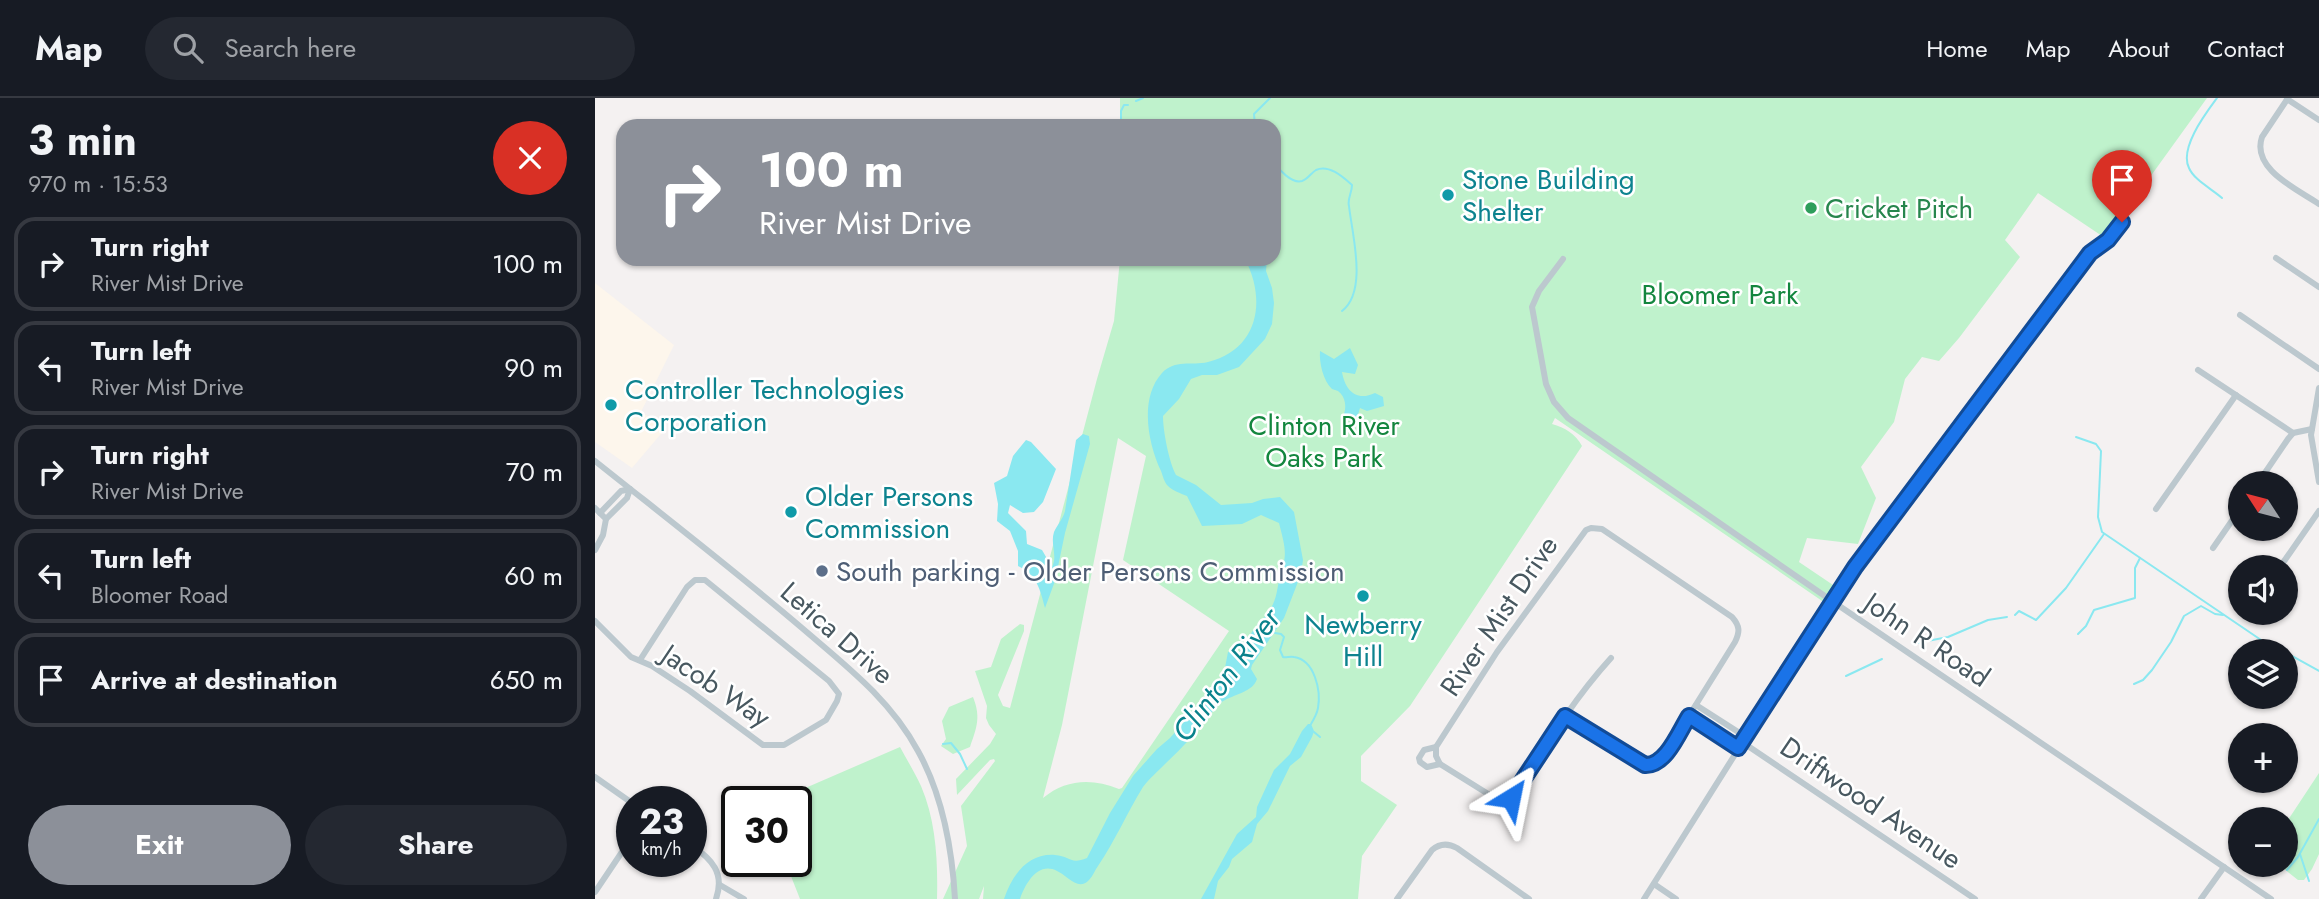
<!DOCTYPE html>
<html lang="en">
<head>
<meta charset="utf-8">
<style>
  :root { --surface:#171b24; --page:#242831; --text:#f1f3f6; --muted:#9ea1a6; --line:#363941; --accent:#8c9099 }
  body { margin:0; font-family:Jost,sans-serif; background:var(--page); color:var(--text); height:100vh; display:flex; flex-direction:column; font-size:26px; white-space:nowrap }
  * { box-sizing:border-box; margin:0 }
  p { font-size:23px; color:var(--muted) }
  .icon { flex:none; width:38px; height:38px; fill:none; stroke:currentColor; stroke-width:2; stroke-linecap:round; stroke-linejoin:round }
  .map { position:relative; flex:1; overflow:hidden }
  .sheet { display:flex; flex-direction:column; background:var(--surface); width:595px }
  .sheet>* { flex:none }
  .banner { position:absolute; left:21px; top:21px; width:665px; height:147px; border-radius:21px; box-shadow:0 2px 5px #0004; background:#8c9099; color:#fff; overflow:hidden }
  .needle { width:46px; rotate:306deg }
  .controls { position:absolute; left:1633px; top:373px; display:grid; gap:14px }
  .controls a { display:grid; place-items:center; width:70px; height:70px; border-radius:50%; background:var(--surface); box-shadow:0 2px 5px #0004; font-size:35px }
  .speed { position:absolute; left:21px; top:688px; display:flex; gap:14px; font-size:35px; font-weight:700; text-align:center }
  .speed>* { display:grid; place-content:center; width:91px; height:91px; border-radius:50%; background:var(--surface); box-shadow:0 2px 5px #0004; line-height:1 }
  .speed small { font-size:18px; font-weight:400 }
  .speed .limit { border:4px solid #111; border-radius:10px; background:#fff; color:#111 }
  .pin { position:absolute; display:grid; place-items:center; width:60px; height:60px; color:#fff; margin:-72px -30px; border-radius:50% 50% 50% 0; rotate:-45deg; box-shadow:0 0 7px #0007 }
  .pin .icon { rotate:45deg }
  .me { position:absolute; width:77px; margin:-38px; rotate:35deg; stroke-linejoin:round; filter:drop-shadow(0 0 5px #0008) }
  .turn { display:flex; align-items:center; gap:24px; height:147px; padding:0 28px; font-size:32px }
  .turn .icon { width:91px; height:91px; stroke-width:2.5 }
  .turn b { display:block; font-size:49px; line-height:60px }
  .round { display:grid; place-items:center; flex:none; width:74px; height:74px; border-radius:37px; background:var(--page) }
  .summary { display:flex; align-items:center; justify-content:space-between; height:119px; padding:0 28px }
  h1 { font-size:42px; font-weight:700; line-height:52px }
  .button { display:flex; gap:14px; margin-top:auto; padding:14px 28px }
  .button a { flex:1; height:80px; border-radius:42px; background:var(--accent); color:#fff; font-size:28px; font-weight:700; line-height:80px; text-align:center }
  .button a+a { background:var(--page); color:var(--text) }
  ul { padding:0; list-style:none }
  li { display:flex; align-items:center; gap:21px; height:94px; margin:0 14px 10px; padding:0 14px; border:4px solid var(--line); border-radius:21px }
  li div { flex:1 }
  li b { display:block; font-size:26px }
  li em { font-style:normal }
  header { display:flex; align-items:center; gap:42px; box-sizing:border-box; height:98px; padding:0 35px; background:var(--surface); border-bottom:2px solid var(--line) }
  header strong { font-size:33px }
  nav { display:flex; gap:38px; margin-inline-start:auto; font-size:24px }
  .search { width:490px; height:63px; background:var(--page); display:flex; align-items:center; gap:18px; box-sizing:border-box; padding:0 24px; border-radius:38px; color:var(--muted); font-size:26px }
  main { display:flex; flex:1; min-height:0 }
  .map>svg:first-child { display:block }
  .commercial { fill:#fdf6ec }
  .green { fill:#bff2cc; fill-rule:evenodd }
  .water { fill:#8ae8f0 }
  .lines { fill:none; stroke-linecap:round; stroke-linejoin:round }
  .stream { stroke:#8ae8f0; stroke-width:2 }
  .minor { stroke:#bcc8ce; stroke-width:6 }
  .route-casing { stroke:#114b97; stroke-width:18 }
  .route { stroke:#1a73e8; stroke-width:12 }
  .culture-dot { fill:#0f9aa8; stroke:#fff; stroke-width:2.5 }
  .leisure-dot { fill:#2e9e5b; stroke:#fff; stroke-width:2.5 }
  .service-dot { fill:#5c6f8a; stroke:#fff; stroke-width:2.5 }
  .labels { text-anchor:middle; dominant-baseline:central; stroke-width:5; stroke-linejoin:round; paint-order:stroke }
  .culture-label { font-size:28px; fill:#0d838f; stroke:#fff; text-anchor:start }
  .leisure-label { font-size:28px; fill:#27864d; stroke:#fff; text-anchor:start }
  .park-label { font-size:28px; fill:#13863e; stroke:#fff }
  .service-label { font-size:28px; fill:#4e5e75; stroke:#fff; text-anchor:start }
  .street-label { font-size:28px; fill:#485860; stroke:#fff }
  .water-label { font-size:30px; font-style:italic; fill:#09828c; stroke:#fff }
</style>
</head>
<body>
<header>
<strong>Map</strong>
<div class="search"><svg class="icon" aria-label="search" viewBox="0 0 24 24"><circle cx="10" cy="10" r="6"/><path d="M15 15l6 6"/></svg>Search here</div>
<nav><a>Home</a><a>Map</a><a>About</a><a>Contact</a></nav>
</header>
<main>
<section class="sheet">
<div class="summary"><div><h1>3 min</h1><p>970 m · 15:53</p></div><a class="round" style="background:#d93025;color:#fff"><svg class="icon" aria-label="close" viewBox="0 0 24 24"><path d="M6 6l12 12M18 6L6 18"/></svg></a></div>
<ul>
<li><svg class="icon" aria-label="right" viewBox="0 0 24 24"><path d="M7 20v-9h11M14 6l5 5-5 5"/></svg><div><b>Turn right</b><p>River Mist Drive</p></div><em>100 m</em></li>
<li><svg class="icon" aria-label="left" viewBox="0 0 24 24"><path d="M17 20v-9H6M10 6l-5 5 5 5"/></svg><div><b>Turn left</b><p>River Mist Drive</p></div><em>90 m</em></li>
<li><svg class="icon" aria-label="right" viewBox="0 0 24 24"><path d="M7 20v-9h11M14 6l5 5-5 5"/></svg><div><b>Turn right</b><p>River Mist Drive</p></div><em>70 m</em></li>
<li><svg class="icon" aria-label="left" viewBox="0 0 24 24"><path d="M17 20v-9H6M10 6l-5 5 5 5"/></svg><div><b>Turn left</b><p>Bloomer Road</p></div><em>60 m</em></li>
<li><svg class="icon" aria-label="arrive" viewBox="0 0 24 24"><path d="M6 21V4h12l-3 4 3 4H6"/></svg><div><b>Arrive at destination</b></div><em>650 m</em></li>
</ul>
<div class="button"><a>Exit</a><a>Share</a></div>
</section>
<div class="map">
<svg width="1724" height="801" viewBox="0 0 1724 801">
  <rect width="100%" height="100%" fill="#f4f1f1"/>
  <path class="commercial" d="M0 185 79 247 46 314 71 330 37 370 0 344Z"/>
  <g class="green">
    <path d="M525 0H1612L1550 86 1507 138 1443 95 1410 142 1425 159 1364 240 1344 263 1327 259 1310 281 1299 324 1266 369 1281 400 1263 446 1212 440 1204 464 1244 491 1233 507 960 320 957 326C970 330 980 335 987 348L815 608 766 658V683L802 707 767 758 763 801H388L389 788 384 801H348L372 748 366 708 400 663 399 661 395 662 362 697 361 681 395 646 401 636 394 627 391 620 392 608 380 573 396 569 406 541 425 526 429 527V533L403 597 408 608 415 610 502 281 519 223 525 161H679V28H525ZM523 340 551 358 528 462 634 533 527 690 524 691C497 680 471 681 448 700L467 627Z"/>
    <path d="M378 599C386 619 382 629 375 649L358 656 346 648 351 641 347 623 354 609Z"/>
    <path d="M305 649C312 662 320 675 326 688 341 723 343 763 342 801H205L190 763H201V704L191 703 208 691Z"/>
    <path d="M1724 675V756L1717 771 1709 782H1703L1684 767 1690 766 1691 725Z"/>
  </g>
  <g class="water">
    <path d="M650 161 672 162 671 173 677 190 679 205 677 226 670 241 644 269 622 277H607L596 281 584 301 568 318C568 333 574 364 581 377L601 387 626 407 657 405 668 401 685 399 699 414 708 462 706 476 689 520 657 567 656 571 662 581C657 597 631 596 620 610 606 630 588 649 570 666 563 673 554 681 548 689 532 715 520 743 503 768 500 772 498 778 494 782 483 794 472 777 462 773 443 763 430 786 425 801H409C417 777 433 755 460 757 475 758 475 767 492 760L515 715 538 678 562 651 575 640 621 587 629 575 633 554 643 555C651 546 650 546 655 537 661 527 670 520 676 510 682 500 682 490 685 479 693 455 690 449 684 425L666 417 647 426 607 428 592 398C585 395 578 393 573 388 569 384 568 378 566 373 553 346 544 300 567 275 580 261 596 268 613 264 663 252 672 203 650 161Z"/>
    <path d="M755 250 763 267 760 276 747 274C750 292 761 304 780 295L788 299 789 308 772 313 765 310 761 323 748 319C752 310 751 299 743 293 741 292 739 292 737 291 728 283 724 264 725 253L739 261Z"/>
    <path d="M488 336 494 338 495 346 470 435 460 483 450 510C445 491 442 477 423 468V453L415 433 402 423 403 406 399 385 412 378 418 358 431 342 436 344 461 371 448 404 439 414 428 415 415 407 413 415 431 433 432 446 447 452 457 469C463 458 455 446 459 434 462 427 468 421 470 413L481 342Z"/>
    <path d="M713 626H716L719 633 717 639 706 659 695 668 673 713 662 726 657 744 637 761 634 769 623 783 619 801H606L642 736 661 719 662 709 679 672 695 656 707 633Z"/>
  </g>
  <g class="lines">
    <g class="stream">
      <path d="M1622 0C1611 15 1584 50 1594 70 1599 82 1617 91 1627 100"/>
      <path d="M541 3 548 0"/>
      <path d="M526 28V13L529 7H533"/>
      <path d="M660 28 659 16 675 0"/>
      <path d="M679 64C684 72 697 86 707 83 713 81 716 75 721 72 734 66 748 79 757 87 757 95 752 101 754 108 757 136 773 193 747 213"/>
      <path d="M1481 339 1501 346 1506 353 1503 419 1507 434 1669 544 1688 553"/>
      <path d="M1420 517 1424 513 1441 522 1471 490 1509 436"/>
      <path d="M680 535 686 536 689 539 685 552 688 559C691 560 695 558 699 559 720 562 726 593 723 610 722 616 719 621 716 626"/>
      <path d="M1483 536 1491 528 1499 512 1540 500V470L1545 460"/>
      <path d="M1322 545 1353 539 1393 522 1412 519"/>
      <path d="M1690 554 1724 573"/>
      <path d="M1251 578 1287 561"/>
      <path d="M1539 586 1548 582 1557 572 1576 544 1589 518 1606 508 1620 516 1628 517"/>
      <path d="M719 634 725 639"/>
      <path d="M348 646 356 645 365 656 372 671"/>
      <path d="M1705 756 1714 783"/>
      <path d="M1692 772 1703 759 1724 721"/>
    </g>
    <g class="minor">
      <path d="M1693 0 1667 39C1656 71 1702 91 1724 106"/>
      <path d="M1692 1 1724 22"/>
      <path d="M1681 160 1724 189"/>
      <path d="M968 161 944 193 937 209 951 286 959 304 973 320 1237 503 1676 801"/>
      <path d="M1645 217 1724 271"/>
      <path d="M1603 272 1698 335"/>
      <path d="M1724 290 1716 337 1724 384"/>
      <path d="M0 363C69 418 139 472 207 530 250 567 295 601 323 653 348 698 357 749 360 801"/>
      <path d="M1663 385 1693 341 1698 335 1717 331"/>
      <path d="M0 410 11 421 8 437 0 452"/>
      <path d="M1561 411 1641 297"/>
      <path d="M5 415 26 393 35 391"/>
      <path d="M11 421 32 400 35 391"/>
      <path d="M1618 450 1645 411"/>
      <path d="M1685 469 1724 413"/>
      <path d="M0 523 36 559 57 568 95 593 168 647H189L231 622 242 603 244 596 234 583 110 482H100L92 489 45 562"/>
      <path d="M1101 607 1151 639"/>
      <path d="M969 618 1046 666 1057 667 1067 661 1140 544C1145 534 1145 528 1137 519L1007 431 996 430 991 432 902 554 841 649V658L845 666 898 699C907 703 913 703 920 696 951 647 977 603 1016 560"/>
      <path d="M1094 618 1143 650"/>
      <path d="M1147 644 1380 801"/>
      <path d="M841 649 829 652 824 660 825 664 832 669 845 666"/>
      <path d="M0 679 37 705"/>
      <path d="M96 747C117 761 130 775 121 801"/>
      <path d="M1059 786 1081 801"/>
      <path d="M125 787 149 801"/>
      <path d="M0 794 37 739"/>
      <path d="M802 801 837 752C845 745 853 745 862 750L934 801"/>
      <path d="M1049 801 1243 493 1495 155 1513 142 1527 124"/>
      <path d="M1606 801 1629 769"/>
    </g>
  </g>
  <g class="lines">
    <g class="route-casing">
      <path id="route" d="M916 700 970 618 1050 667C1071 668 1084 634 1094 618L1143 650 1260 469 1495 155 1513 142 1527 124"/>
    </g>
    <use href="#route" class="route"/>
  </g>
  <g class="culture-dot">
    <circle cx="853" cy="97" r="7"/>
    <circle cx="16" cy="307" r="7"/>
    <circle cx="196" cy="414" r="7"/>
    <circle cx="768" cy="498" r="7"/>
  </g>
  <circle class="leisure-dot" cx="1216" cy="110" r="7"/>
  <circle class="service-dot" cx="227" cy="473" r="7"/>
  <g class="labels">
    <g class="culture-label">
      <text x="867" y="81">Stone Building<tspan x="867" dy="32">Shelter</tspan></text>
      <text x="30" y="291">Controller Technologies<tspan x="30" dy="32">Corporation</tspan></text>
      <text x="210" y="398">Older Persons<tspan x="210" dy="32">Commission</tspan></text>
      <text x="768" y="526" text-anchor="middle">Newberry<tspan x="768" dy="32">Hill</tspan></text>
    </g>
    <g class="leisure-label">
      <text x="1230" y="110">Cricket Pitch</text>
    </g>
    <g class="park-label">
      <text x="1125" y="196">Bloomer Park</text>
      <text x="729" y="327">Clinton River<tspan x="729" dy="32">Oaks Park</tspan></text>
    </g>
    <g class="service-label">
      <text x="241" y="473">South parking - Older Persons Commission</text>
    </g>
    <g class="street-label">
      <text transform="translate(904 518) rotate(-56)">River Mist Drive</text>
      <text transform="translate(242 535) rotate(41)">Letica Drive</text>
      <text transform="translate(1332 542) rotate(34)">John R Road</text>
      <text transform="translate(121 588) rotate(34)">Jacob Way</text>
      <text transform="translate(1276 705) rotate(34)">Driftwood Avenue</text>
    </g>
    <g class="water-label">
      <text transform="translate(631 577) rotate(-53)">Clinton River</text>
    </g>
  </g>
</svg>
<div class="controls">
<a><svg class="needle" viewBox="-14 -14 28 28"><path d="M0-13l5 13h-10z" fill="#e53935"/><path d="M0 13l5-13h-10z" fill="#9ea1a6"/></svg></a>
<a><svg class="icon" aria-label="sound" viewBox="0 0 24 24"><path d="M4 9h4l5-4v14l-5-4H4zM17 9q2 3 0 6"/></svg></a>
<a><svg class="icon" aria-label="layers" viewBox="0 0 24 24"><path d="M12 4l9 5-9 5-9-5zM3 14l9 5 9-5"/></svg></a>
<a>+</a>
<a>−</a>
</div>
<div class="speed"><div>23<small>km/h</small></div><div class="limit">30</div></div>
<div class="pin" style="left:1527px;top:124px;background:#d93025"><svg class="icon" aria-label="arrive" viewBox="0 0 24 24"><path d="M6 21V4h12l-3 4 3 4H6"/></svg></div>
<svg class="me" style="left:916px;top:700px" viewBox="-20 -20 40 40"><path d="M0-17L14 15 0 8-14 15z" fill="#1a73e8" stroke="#fff" stroke-width="4"/></svg>
<div class="banner">
<div class="turn"><svg class="icon" aria-label="right" viewBox="0 0 24 24"><path d="M7 20v-9h11M14 6l5 5-5 5"/></svg><div><b>100 m</b>River Mist Drive</div></div>
</div>
</div>
</main>
</body>
</html>
